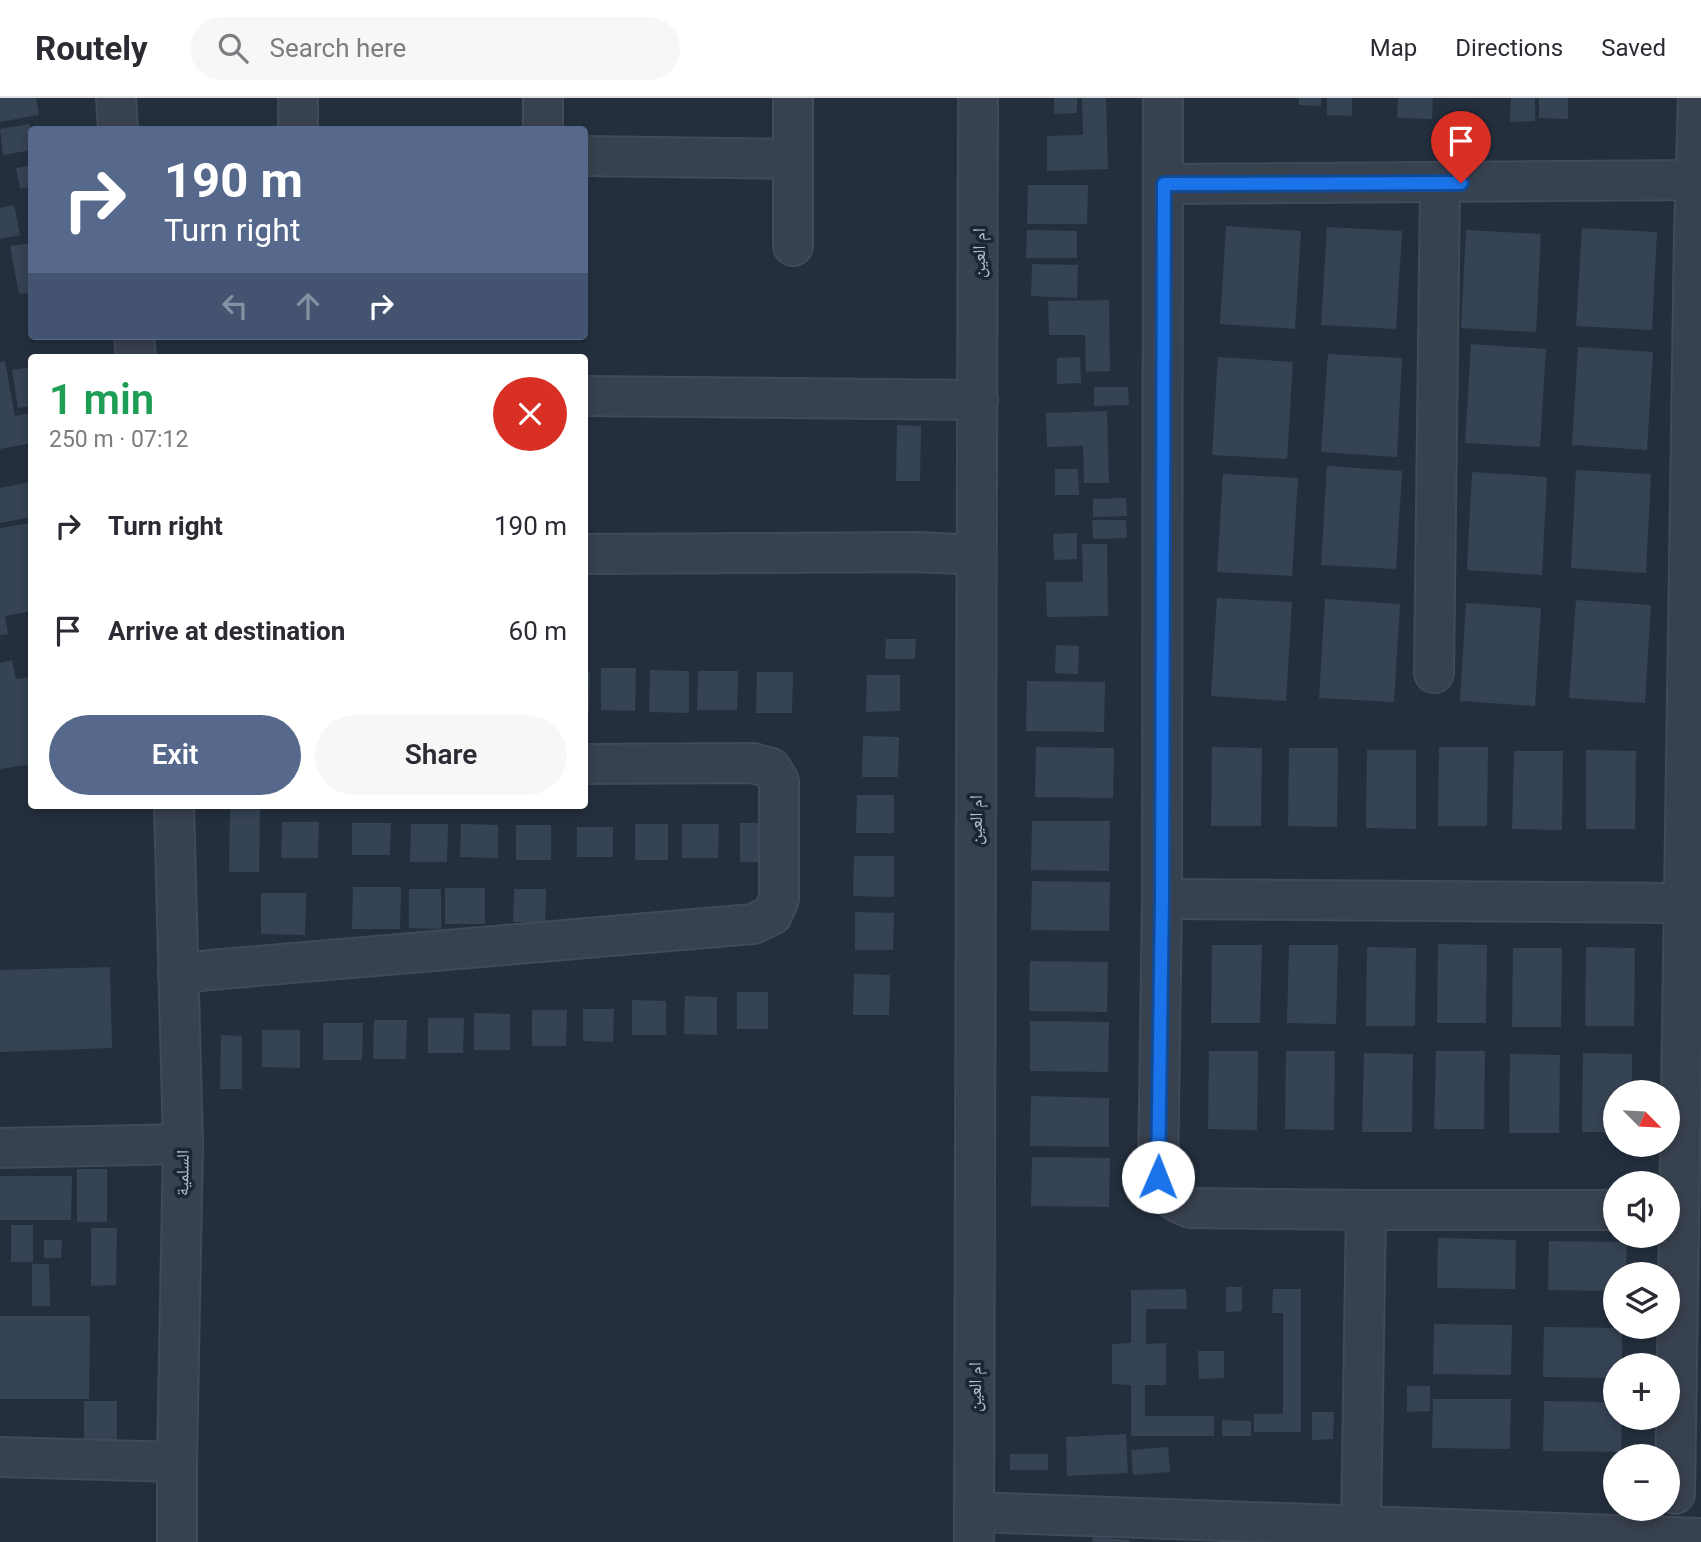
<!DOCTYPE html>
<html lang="en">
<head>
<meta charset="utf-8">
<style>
  :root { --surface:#fff; --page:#f7f7f7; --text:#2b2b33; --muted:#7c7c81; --line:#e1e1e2; --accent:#56698c }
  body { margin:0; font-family:Roboto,"Noto Naskh Arabic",sans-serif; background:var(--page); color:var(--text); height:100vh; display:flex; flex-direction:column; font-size:26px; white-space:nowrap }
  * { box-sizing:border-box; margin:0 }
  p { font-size:23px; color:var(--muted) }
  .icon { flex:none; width:38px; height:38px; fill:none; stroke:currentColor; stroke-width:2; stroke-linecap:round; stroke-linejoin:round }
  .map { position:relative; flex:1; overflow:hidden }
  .panel { position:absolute; left:28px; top:256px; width:560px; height:455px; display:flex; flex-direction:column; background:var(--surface); border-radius:7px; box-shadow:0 4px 10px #0003 }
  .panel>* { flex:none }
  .hud { position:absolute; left:28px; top:28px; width:560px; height:214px; border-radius:7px; box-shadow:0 4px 10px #0003; background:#56698c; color:#fff; overflow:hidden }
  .needle { width:46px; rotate:114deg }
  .tools { position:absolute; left:1603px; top:982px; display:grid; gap:14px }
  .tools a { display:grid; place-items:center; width:77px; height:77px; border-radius:50%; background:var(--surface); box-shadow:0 4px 10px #0003; font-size:35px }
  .pin { position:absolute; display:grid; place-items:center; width:60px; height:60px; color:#fff; margin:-72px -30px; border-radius:50% 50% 50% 0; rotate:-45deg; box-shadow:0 0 7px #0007 }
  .pin .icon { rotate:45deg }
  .me { position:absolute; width:77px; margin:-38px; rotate:1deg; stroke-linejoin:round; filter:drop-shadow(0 0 5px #0008) }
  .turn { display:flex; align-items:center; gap:24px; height:147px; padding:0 21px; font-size:32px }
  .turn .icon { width:91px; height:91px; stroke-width:2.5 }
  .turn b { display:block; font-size:49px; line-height:60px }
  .lanes { display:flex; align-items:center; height:66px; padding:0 21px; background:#0003; justify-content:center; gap:35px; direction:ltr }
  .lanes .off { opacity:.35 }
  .round { display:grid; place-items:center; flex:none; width:74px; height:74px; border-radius:37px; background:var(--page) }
  .head { display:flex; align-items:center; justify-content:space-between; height:119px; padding:0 21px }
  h1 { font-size:42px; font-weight:600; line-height:52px; color:#1e9e55 }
  .action { display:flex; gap:14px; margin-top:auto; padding:14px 21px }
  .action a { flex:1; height:80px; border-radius:42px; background:var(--accent); color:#fff; font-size:28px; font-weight:600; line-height:80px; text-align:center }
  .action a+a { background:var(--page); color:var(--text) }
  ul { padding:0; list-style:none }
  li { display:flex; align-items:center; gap:21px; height:105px; padding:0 21px }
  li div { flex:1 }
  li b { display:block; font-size:26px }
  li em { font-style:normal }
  header { display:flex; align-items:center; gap:42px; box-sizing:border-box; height:98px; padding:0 35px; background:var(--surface); border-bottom:2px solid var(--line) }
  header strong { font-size:33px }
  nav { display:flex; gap:38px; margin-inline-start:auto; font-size:24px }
  .search { width:490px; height:63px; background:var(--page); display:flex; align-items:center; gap:18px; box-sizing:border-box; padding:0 24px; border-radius:38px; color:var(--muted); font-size:26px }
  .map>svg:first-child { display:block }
  .building { fill:#364354 }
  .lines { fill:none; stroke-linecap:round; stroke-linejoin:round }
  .minor-casing { stroke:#414a57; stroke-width:42 }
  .minor { stroke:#38414e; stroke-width:38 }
  .route-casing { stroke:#114b97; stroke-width:18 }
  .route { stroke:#1a73e8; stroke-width:12 }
  .labels { text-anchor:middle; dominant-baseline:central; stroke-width:7; stroke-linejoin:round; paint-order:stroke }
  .street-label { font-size:18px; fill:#b4bcc9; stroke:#1d2633 }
</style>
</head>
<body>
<header>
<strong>Routely</strong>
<div class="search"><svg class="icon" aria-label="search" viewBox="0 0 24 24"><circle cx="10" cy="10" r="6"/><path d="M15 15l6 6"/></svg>Search here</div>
<nav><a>Map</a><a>Directions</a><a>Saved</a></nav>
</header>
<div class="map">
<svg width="1701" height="1444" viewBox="0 0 1701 1444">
  <rect width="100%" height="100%" fill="#242f3e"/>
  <g class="building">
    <path d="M0 0H36L39 17 0 24Z"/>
    <path d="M1054 0H1077V15L1054 16Z"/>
    <path d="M1082 0H1106L1108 71 1047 73V38L1083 37Z"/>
    <path d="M1299 0H1321V8L1299 7Z"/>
    <path d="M1327 0H1352V18L1327 17Z"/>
    <path d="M1398 0H1433L1432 21 1397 20Z"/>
    <path d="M1511 0H1535V23L1510 24Z"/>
    <path d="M1539 0H1568V21L1539 20Z"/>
    <path d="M30 26 32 52 3 57 0 31Z"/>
    <path d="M32 67V88L20 91 16 70Z"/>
    <path d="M1028 87H1088L1087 126H1027Z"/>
    <path d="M14 107 20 137 0 141V110Z"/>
    <path d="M1226 128 1301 133 1295 231 1220 226Z"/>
    <path d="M1327 129 1402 133 1396 231 1321 227Z"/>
    <path d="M1582 130 1657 134 1652 232 1576 228Z"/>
    <path d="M1027 132 1077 133V160H1026Z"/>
    <path d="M1466 132 1541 136 1536 234 1461 230Z"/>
    <path d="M32 145V194L19 196 10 148Z"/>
    <path d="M1032 166 1078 167 1077 200 1031 198Z"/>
    <path d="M1109 202 1110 273 1086 274 1085 237H1049L1048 203Z"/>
    <path d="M1471 246 1546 251 1540 349 1465 345Z"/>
    <path d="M1578 249 1653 254 1647 352 1572 347Z"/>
    <path d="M1328 256 1402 260 1397 359 1321 354Z"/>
    <path d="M1080 259 1081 285 1057 286V260Z"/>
    <path d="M1218 259 1293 264 1287 361 1212 357Z"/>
    <path d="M5 263 15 318 32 315V345L0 351V264Z"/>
    <path d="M32 269V308L18 310 12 272Z"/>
    <path d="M1094 289H1128L1129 307 1094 308Z"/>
    <path d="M1107 313 1109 385H1084L1083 348 1047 349 1046 315Z"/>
    <path d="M897 327 921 328 920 383H896Z"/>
    <path d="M1327 368 1402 373 1396 471 1321 467Z"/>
    <path d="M1055 371H1078L1079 397H1055Z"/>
    <path d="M1576 372 1651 376 1646 475 1571 470Z"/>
    <path d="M1472 374 1547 379 1542 477 1467 472Z"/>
    <path d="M1223 376 1298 380 1292 478 1217 474Z"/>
    <path d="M32 384V419L0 425V390Z"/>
    <path d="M1126 400 1127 418 1093 419V401Z"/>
    <path d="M1092 422H1126L1127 440 1093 441Z"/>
    <path d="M32 425V513L5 518 8 536 0 537V430Z"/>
    <path d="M1077 435V461L1054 462 1053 436Z"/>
    <path d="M1082 446H1107L1108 518 1047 519 1046 484H1083Z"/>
    <path d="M1217 500 1292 504 1286 603 1211 598Z"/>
    <path d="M1325 501 1400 506 1394 604 1319 600Z"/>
    <path d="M1576 502 1651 507 1645 605 1569 600Z"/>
    <path d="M1466 505 1541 510 1535 608 1460 603Z"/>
    <path d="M886 541H916L915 561H885Z"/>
    <path d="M1056 547 1079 548 1078 576 1055 575Z"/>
    <path d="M12 562 16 581 32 579V666L0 671V565Z"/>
    <path d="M601 570H636L635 613 601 612Z"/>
    <path d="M650 572 689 573V615L649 614Z"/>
    <path d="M584 573H590L589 614H584Z"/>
    <path d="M698 573H738L737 612H697Z"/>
    <path d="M757 574H793L792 615H756Z"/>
    <path d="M867 577H900V613L866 614Z"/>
    <path d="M1027 583 1105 584 1104 634 1026 633Z"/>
    <path d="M863 638 899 639 898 679H862Z"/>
    <path d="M1036 649 1114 650 1113 700 1035 699Z"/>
    <path d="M1212 649 1262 650 1261 728H1211Z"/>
    <path d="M1439 649H1488L1487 728H1438Z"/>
    <path d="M1289 650H1338L1337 729 1288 728Z"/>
    <path d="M1367 652H1416V731L1366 730Z"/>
    <path d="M1586 652 1636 653 1635 731H1586Z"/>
    <path d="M1514 653H1563L1562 732 1512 731Z"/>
    <path d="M857 697H894V735H856Z"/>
    <path d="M230 709H260L259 774H229Z"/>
    <path d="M1032 723H1110L1109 773 1031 772Z"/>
    <path d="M282 724H319L318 760H281Z"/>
    <path d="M352 725H391L390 757H352Z"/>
    <path d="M740 725H773L772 764H740Z"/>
    <path d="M411 726H448L447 764H410Z"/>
    <path d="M461 726 498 727V760L460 759Z"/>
    <rect x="635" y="726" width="33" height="36"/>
    <path d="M682 726H719L718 760H682Z"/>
    <rect x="516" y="727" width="35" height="35"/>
    <rect x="577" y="729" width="36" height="30"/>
    <path d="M854 758H894V799L853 798Z"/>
    <path d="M1032 783 1110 784 1109 833 1031 832Z"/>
    <path d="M353 789H401L400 831H352Z"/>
    <rect x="445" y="790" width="40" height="36"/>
    <path d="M409 791H441V831L409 830Z"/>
    <path d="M514 791H546L545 824H513Z"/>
    <path d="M261 795H306L305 837 261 836Z"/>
    <path d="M855 814 894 815 893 852H855Z"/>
    <path d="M1438 846 1487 847 1486 925H1437Z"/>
    <path d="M1212 847H1262L1260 925H1211Z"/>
    <path d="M1289 847H1338L1336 926 1287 925Z"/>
    <path d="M1367 849 1416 850 1415 928H1366Z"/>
    <path d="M1586 849 1635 850 1634 928H1585Z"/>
    <path d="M1513 850H1562L1561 929H1512Z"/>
    <path d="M1030 863 1108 864 1107 914 1029 913Z"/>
    <path d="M110 869 112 950 0 954V872Z"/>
    <path d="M854 876 890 877 889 917H853Z"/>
    <rect x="737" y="894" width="31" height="37"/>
    <path d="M685 898 717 899V937L684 936Z"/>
    <path d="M632 902 666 903V937H632Z"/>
    <path d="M583 911H614L613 944 583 943Z"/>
    <path d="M532 912H567L566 948H532Z"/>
    <path d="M474 915 510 916V952H474Z"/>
    <path d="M428 920H464L463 955H428Z"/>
    <path d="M374 922H407L406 961H373Z"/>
    <path d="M1030 923 1109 924 1108 974 1030 973Z"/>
    <path d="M323 925H363L362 962H323Z"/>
    <path d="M262 932H300V970L262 969Z"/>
    <path d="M221 937 242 938V991H220Z"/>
    <path d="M1209 953H1258L1257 1032 1208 1031Z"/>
    <path d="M1286 953H1335L1334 1032 1285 1031Z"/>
    <path d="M1436 953H1485L1484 1031H1434Z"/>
    <path d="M1364 955 1413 956 1412 1034H1362Z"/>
    <path d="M1583 955 1632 956V994H1615V1034H1582Z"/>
    <path d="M1510 956 1560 957 1559 1035H1509Z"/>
    <path d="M1031 998 1109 1000V1049L1030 1048Z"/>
    <path d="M1032 1059 1110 1060 1109 1109 1031 1108Z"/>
    <rect x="77" y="1071" width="30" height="53"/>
    <path d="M0 1078H72L71 1122H0Z"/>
    <rect x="11" y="1127" width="22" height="37"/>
    <path d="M91 1130H117L116 1187 91 1188Z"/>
    <path d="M1438 1140 1516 1142 1515 1191 1437 1190Z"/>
    <path d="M44 1142H62L61 1160H44Z"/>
    <path d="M1549 1143 1627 1144 1626 1176H1615V1193L1548 1192Z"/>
    <path d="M32 1166H49L50 1208H32Z"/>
    <path d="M1226 1189H1242V1213L1226 1214Z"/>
    <path d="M1186 1191 1187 1211H1146V1246L1166 1245V1287H1145V1318H1214V1338H1131V1287L1112 1286V1246L1131 1245V1192Z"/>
    <path d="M1273 1191H1301V1334H1254V1316H1283V1215H1272Z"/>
    <path d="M0 1218H90L89 1301H0Z"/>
    <path d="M1434 1226 1512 1227 1511 1277 1433 1276Z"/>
    <path d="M1544 1229 1622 1230V1267H1615V1280L1543 1279Z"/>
    <path d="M1198 1253H1224V1280L1199 1281Z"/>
    <path d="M1407 1288H1430V1313L1407 1314Z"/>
    <path d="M1433 1301H1511L1510 1351 1432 1350Z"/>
    <path d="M84 1303H117V1352L84 1351Z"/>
    <path d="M1544 1303 1615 1304V1320H1622L1621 1354 1543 1353Z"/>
    <path d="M1312 1314H1334L1333 1341 1312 1342Z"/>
    <path d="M1222 1322 1251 1323V1338H1222Z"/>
    <path d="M1126 1336 1128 1375 1067 1378 1066 1339Z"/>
    <path d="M1168 1349 1170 1374 1133 1377 1131 1352Z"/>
    <rect x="1010" y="1356" width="38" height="16"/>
    <path d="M1093 1439 1130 1442 1129 1444H1092Z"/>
  </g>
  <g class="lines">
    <g class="minor-casing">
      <g id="minor">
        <path d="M116 0 118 32"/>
        <path d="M1163 0 1162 801 1158 1079C1166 1098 1172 1103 1190 1110L1366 1112H1615"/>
        <path d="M298 32V0"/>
        <path d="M543 32V0"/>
        <path d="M584 58 793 61"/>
        <path d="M1164 86 1696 82"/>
        <path d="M793 148V0"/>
        <path d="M134 238 136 259"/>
        <path d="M584 298 978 302"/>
        <path d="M584 456 918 454 976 457"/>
        <path d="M1434 575 1440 85"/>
        <path d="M174 707 183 1046 177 1364V1444"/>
        <path d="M1162 801 1683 805"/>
        <path d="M178 876 210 872 753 826 772 817 779 801V683L771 670 753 665 584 666"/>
        <path d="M0 1050 183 1046"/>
        <path d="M0 1359 177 1364"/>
        <path d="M1675 1396 1694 134 1698 0"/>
        <path d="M974 1414 1701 1440"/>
        <path d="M1361 1428 1366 1112"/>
        <path d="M974 1444 978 0"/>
      </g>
    </g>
    <use href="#minor" class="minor"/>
  </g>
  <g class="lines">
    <g class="route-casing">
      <path id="route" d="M1158 1079 1162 801 1164 86 1461 85"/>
    </g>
    <use href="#route" class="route"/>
  </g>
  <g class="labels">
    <g class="street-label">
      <text transform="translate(978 155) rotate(-90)">ام العين</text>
      <text transform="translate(975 722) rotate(-90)">ام العين</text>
      <text transform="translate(182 1075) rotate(-89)">السلمية</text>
      <text transform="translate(974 1289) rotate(-90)">ام العين</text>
    </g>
  </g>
</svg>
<div class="tools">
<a><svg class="needle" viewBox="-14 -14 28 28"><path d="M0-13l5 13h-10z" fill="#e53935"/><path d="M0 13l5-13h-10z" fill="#7c7c81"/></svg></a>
<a><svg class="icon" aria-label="sound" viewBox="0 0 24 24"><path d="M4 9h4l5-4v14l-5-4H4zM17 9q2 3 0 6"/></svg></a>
<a><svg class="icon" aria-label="layers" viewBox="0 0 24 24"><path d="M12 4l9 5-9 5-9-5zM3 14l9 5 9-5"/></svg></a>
<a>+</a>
<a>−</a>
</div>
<div class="pin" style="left:1461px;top:85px;background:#d93025"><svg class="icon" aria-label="arrive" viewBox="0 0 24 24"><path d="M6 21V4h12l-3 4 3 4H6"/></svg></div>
<svg class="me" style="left:1158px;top:1079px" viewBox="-20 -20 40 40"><circle r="19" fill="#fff"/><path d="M0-13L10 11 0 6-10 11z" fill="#1a73e8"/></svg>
<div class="hud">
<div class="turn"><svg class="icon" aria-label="right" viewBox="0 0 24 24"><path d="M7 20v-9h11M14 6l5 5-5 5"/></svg><div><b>190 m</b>Turn right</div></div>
<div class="lanes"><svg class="icon off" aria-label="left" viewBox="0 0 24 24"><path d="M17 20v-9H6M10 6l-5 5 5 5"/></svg><svg class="icon off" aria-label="ahead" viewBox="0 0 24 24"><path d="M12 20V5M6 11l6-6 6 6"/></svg><svg class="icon" aria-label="right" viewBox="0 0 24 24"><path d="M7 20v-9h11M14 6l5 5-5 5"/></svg></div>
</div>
<section class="panel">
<div class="head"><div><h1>1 min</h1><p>250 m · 07:12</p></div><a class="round" style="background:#d93025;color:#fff"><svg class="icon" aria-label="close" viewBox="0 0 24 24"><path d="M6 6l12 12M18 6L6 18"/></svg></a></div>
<ul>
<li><svg class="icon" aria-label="right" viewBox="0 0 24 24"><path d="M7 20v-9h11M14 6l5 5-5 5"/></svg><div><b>Turn right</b></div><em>190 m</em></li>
<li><svg class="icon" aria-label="arrive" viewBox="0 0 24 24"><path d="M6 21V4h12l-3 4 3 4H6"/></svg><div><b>Arrive at destination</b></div><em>60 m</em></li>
</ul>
<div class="action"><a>Exit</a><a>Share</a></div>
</section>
</div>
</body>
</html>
